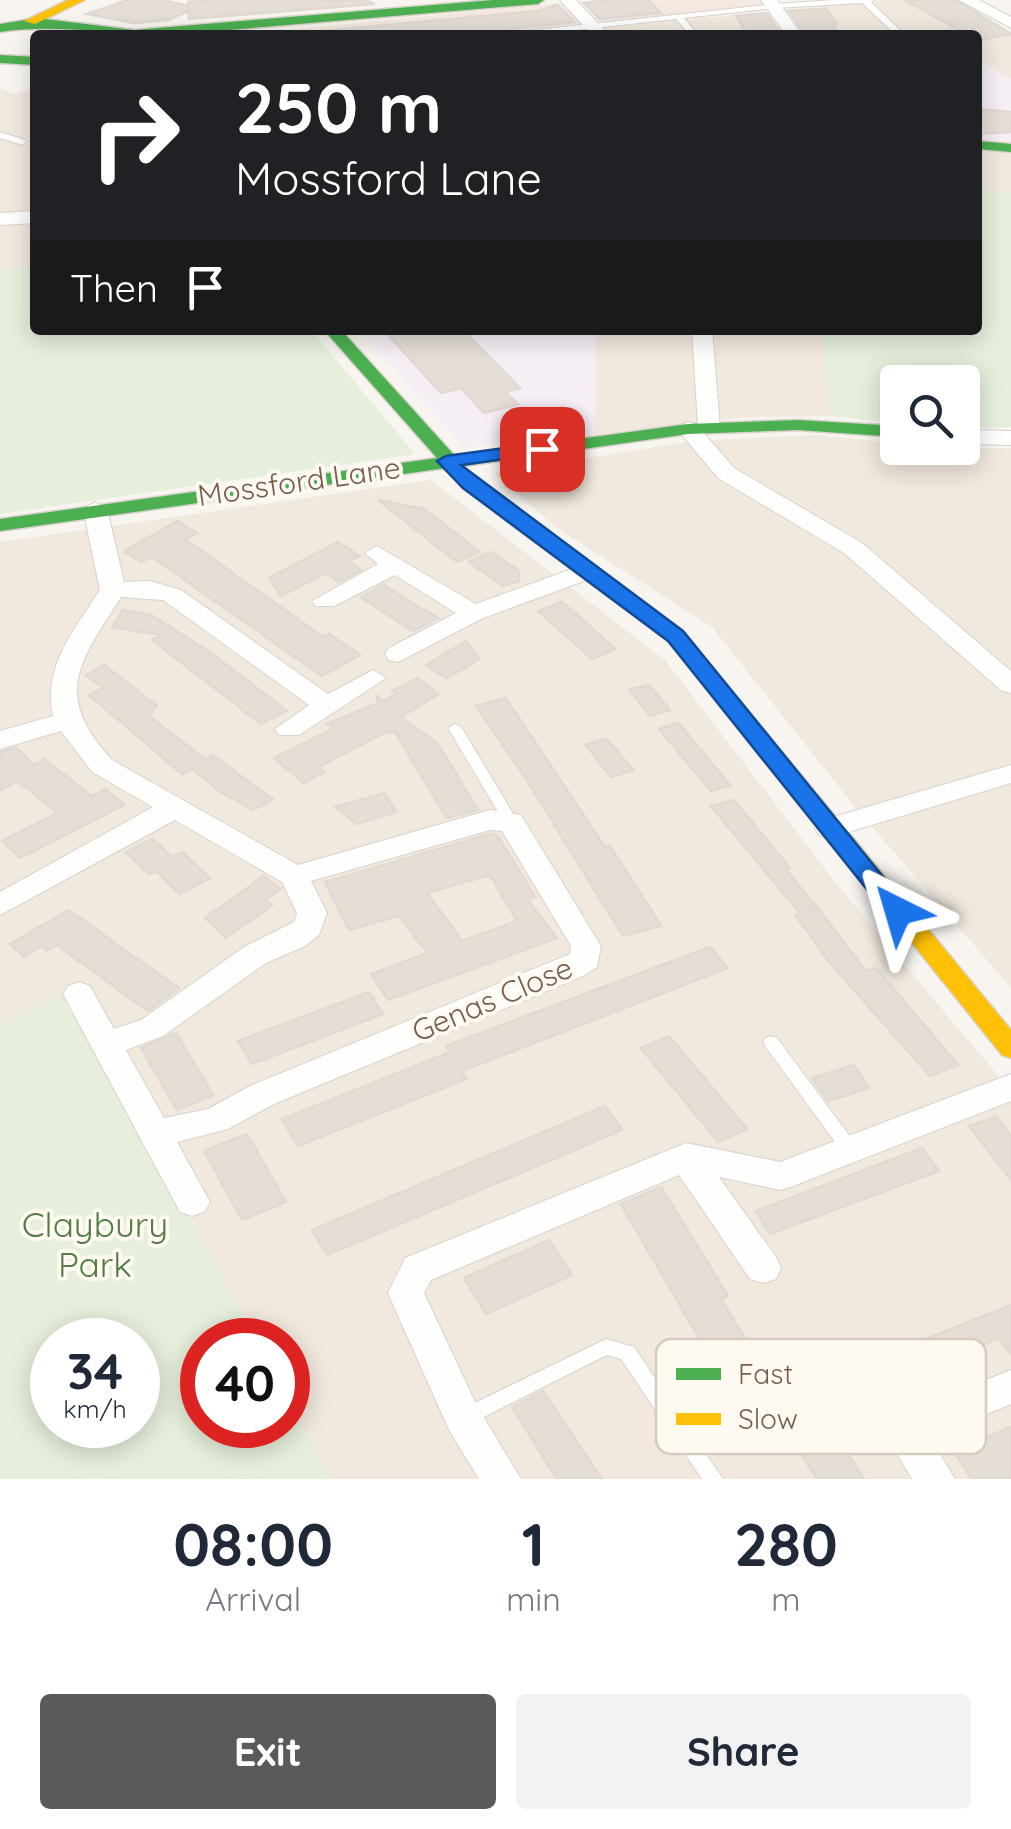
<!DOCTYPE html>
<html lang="en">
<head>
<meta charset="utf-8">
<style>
  :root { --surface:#fff; --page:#f2f2f3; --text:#1f2937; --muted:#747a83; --accent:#5b595b }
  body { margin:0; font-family:Quicksand,sans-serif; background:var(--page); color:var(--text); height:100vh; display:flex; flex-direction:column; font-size:38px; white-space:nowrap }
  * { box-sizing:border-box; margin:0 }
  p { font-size:32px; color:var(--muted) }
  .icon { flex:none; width:55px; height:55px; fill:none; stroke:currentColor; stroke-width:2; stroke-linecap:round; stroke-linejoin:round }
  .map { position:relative; height:1479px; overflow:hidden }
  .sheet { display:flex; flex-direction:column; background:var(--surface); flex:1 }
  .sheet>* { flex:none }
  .top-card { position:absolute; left:30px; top:30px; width:952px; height:305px; border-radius:10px; box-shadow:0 5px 25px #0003; background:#202124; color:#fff; overflow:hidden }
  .controls { position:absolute; left:880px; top:365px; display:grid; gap:20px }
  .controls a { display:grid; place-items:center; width:100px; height:100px; border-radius:10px; background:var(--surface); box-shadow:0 5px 25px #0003; font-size:50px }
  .speed { position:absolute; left:30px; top:1318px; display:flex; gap:20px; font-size:50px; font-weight:700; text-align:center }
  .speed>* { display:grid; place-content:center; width:130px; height:130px; border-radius:50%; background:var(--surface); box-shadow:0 5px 25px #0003; line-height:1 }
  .speed small { font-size:25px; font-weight:400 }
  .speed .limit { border:15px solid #d22; background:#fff; color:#111 }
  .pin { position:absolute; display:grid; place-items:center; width:85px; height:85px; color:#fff; margin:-42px; border-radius:20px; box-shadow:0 5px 15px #0006 }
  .me { position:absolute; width:110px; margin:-55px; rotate:320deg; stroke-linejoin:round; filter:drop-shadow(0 0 8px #0008) }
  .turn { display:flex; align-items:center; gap:35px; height:210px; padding:0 40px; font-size:45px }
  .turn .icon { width:130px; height:130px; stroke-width:2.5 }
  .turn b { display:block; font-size:70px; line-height:85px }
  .then { display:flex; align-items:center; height:95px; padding:0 40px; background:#0003; gap:20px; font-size:38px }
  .eta { display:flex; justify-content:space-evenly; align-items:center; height:170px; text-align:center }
  .eta b { font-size:60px; font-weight:800; line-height:70px }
  .button { display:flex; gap:20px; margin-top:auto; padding:20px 40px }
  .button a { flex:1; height:115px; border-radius:10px; background:var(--accent); color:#fff; font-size:40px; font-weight:800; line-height:115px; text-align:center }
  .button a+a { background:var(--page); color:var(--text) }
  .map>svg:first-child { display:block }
  .residential { fill:#f1e8de }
  .commercial { fill:#f5e8e1 }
  .education { fill:#f5eef5 }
  .green { fill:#e5efdb; fill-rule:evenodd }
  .building { fill:#e5ded7; stroke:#e1d9d2; stroke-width:2.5; fill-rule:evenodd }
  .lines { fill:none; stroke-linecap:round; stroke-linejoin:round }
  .lane-casing { stroke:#d8d2cd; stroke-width:2 }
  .street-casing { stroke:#d8d2cd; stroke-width:2 }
  .fast-casing { stroke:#d8d2cb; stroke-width:3 }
  .slow-casing { stroke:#d8d2cb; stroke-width:3 }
  .lane { fill:#fefefd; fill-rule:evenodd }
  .street { fill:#fefefd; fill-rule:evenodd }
  .fast { fill:#4caf50; fill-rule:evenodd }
  .slow { fill:#ffc107; fill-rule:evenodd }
  .route { fill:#1a73e8; stroke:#114b97; stroke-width:2.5 }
  .labels { text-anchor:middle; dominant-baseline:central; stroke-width:8; stroke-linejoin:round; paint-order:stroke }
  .street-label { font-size:30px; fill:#785e4e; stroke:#fefaf2 }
  .near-park-label { font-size:35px; fill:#547d46; stroke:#fefaf2 }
  .key { fill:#fefaf2; stroke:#d6cbc1; stroke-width:2.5 }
  .key-label { font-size:28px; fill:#785e4e }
</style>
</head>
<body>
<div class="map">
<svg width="1011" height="1479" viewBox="0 0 1011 1479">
  <rect width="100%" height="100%" fill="#f8f5f0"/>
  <g class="residential">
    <path d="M883 0H949L1011 33V79L978 60V35H534Z"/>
    <path d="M0 88 14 94 35 89V267L0 270Z"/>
    <path d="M978 150 1011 154V193L978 189Z"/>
    <path d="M596 330H821L831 416 749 417 595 435Z"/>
    <path d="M816 435 897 443 898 448H1011V988L851 802 712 627 555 527 495 473 692 441Z"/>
    <path d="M431 480 665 660 839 887 1011 1091V1479H330L288 1400V1340H256L70 993 0 1028V542Z"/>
  </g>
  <g class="commercial">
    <path d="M759 0 770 9 607 28 580 1Z"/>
    <path d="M561 3 588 30 534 35H233Z"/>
  </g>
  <g class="education">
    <path d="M978 60 1011 79V143L978 139Z"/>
    <path d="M360 330H596L595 435 464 448Z"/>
  </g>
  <g class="green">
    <path d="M978 189 1011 193V427L963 429 962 382H898L897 423 831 416 821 330H978Z"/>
    <path d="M35 267V330H311L415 454 0 514V270Z"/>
    <path d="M69 993 256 1340H202V1425H288V1400L330 1479H0V1028ZM52 1340H138V1425H52Z"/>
  </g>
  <g class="building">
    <path d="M128 0H163L188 6V2L213 0H363L375 4 189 19 188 11 168 20 134 23 87 14Z"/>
    <path d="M609 0H648L661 13 599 19 584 3Z"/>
    <path d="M905 0H956L1011 34 978 40V35H968Z"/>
    <path d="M557 5 575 22 508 29 501 35H279L538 11Z"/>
    <path d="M826 9 837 24H833L837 32H829L831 35H806L789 11Z"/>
    <path d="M766 13 781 35H748L736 16Z"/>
    <path d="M978 109 1011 112V132L978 134Z"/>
    <path d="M384 330H463L520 388 505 392 518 404 484 413 461 388 441 393Z"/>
    <path d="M378 500 424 509 480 552 457 562Z"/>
    <path d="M178 521 197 533 185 539 323 637 329 634 360 655 322 676 152 557 141 562 124 551Z"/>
    <path d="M338 542 360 556 348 561 361 570 339 582 326 573 281 596 269 578Z"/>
    <path d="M491 552 519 571V581L503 586 469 562Z"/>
    <path d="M384 585 402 597 438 618 413 631 361 597Z"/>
    <path d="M562 602 593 629 615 649 592 659 538 611Z"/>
    <path d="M123 610 151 615 211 653 287 711 261 724 152 640 162 635 112 627Z"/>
    <path d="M466 641 479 659 447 678 426 665Z"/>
    <path d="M104 665 157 706 149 716 205 759 212 755 273 799 253 810 218 790 193 769 182 774 89 695 104 688 86 675Z"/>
    <path d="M418 678 438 694 401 717 438 744 478 810 447 818 395 732H386L318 767 324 772 304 783 274 758 334 728 327 724 378 703 377 696 383 701 397 694 392 691Z"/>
    <path d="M649 685 670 710 650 716 629 690Z"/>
    <path d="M506 698 605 847 610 846 661 926 623 936 525 777 476 706Z"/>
    <path d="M679 723 704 754 730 785 711 791 659 729Z"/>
    <path d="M607 739 633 770 611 777 586 745Z"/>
    <path d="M16 748 34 765 44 759 92 796 106 789 124 805 20 858 2 841 58 813 18 781 0 790V752Z"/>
    <path d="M384 793 396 812 357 824 335 807Z"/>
    <path d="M734 800 790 868 786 870 815 905 809 910 817 907 866 971 876 968 958 1065 930 1076 830 963 795 915 800 913 711 806Z"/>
    <path d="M490 834 497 835 535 897 527 899 557 938 388 1000 371 974 427 953 399 916 349 930 325 882ZM490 875 517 921 462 941 427 893Z"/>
    <path d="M152 839 172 857 182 852 210 878 180 894 156 871 149 874 126 852Z"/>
    <path d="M264 876 281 889 265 900 272 905 226 938 205 918Z"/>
    <path d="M69 910 147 966 179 988 148 1011 57 945 46 951 41 946 24 957 10 944Z"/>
    <path d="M710 947 728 968 462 1071 467 1079 298 1146 282 1119 450 1052 446 1046Z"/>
    <path d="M369 992 383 1014 252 1064 238 1041Z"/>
    <path d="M176 1033 213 1095 177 1110 141 1048Z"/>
    <path d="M669 1036 747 1129 718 1142 641 1048Z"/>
    <path d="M854 1065 869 1088 828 1101 812 1078Z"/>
    <path d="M605 1106 622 1130 327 1255 312 1230Z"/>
    <path d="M996 1117 1011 1136V1180L969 1126Z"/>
    <path d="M247 1134 286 1202 242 1220 204 1151Z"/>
    <path d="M922 1148 939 1171 770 1234 756 1211Z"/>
    <path d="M661 1187 728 1296 721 1299 805 1435 767 1451 692 1326 621 1204Z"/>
    <path d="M549 1240 572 1275 486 1314 464 1278Z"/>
    <path d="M1011 1305V1354L998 1338 876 1392 858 1366Z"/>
    <path d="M543 1391 602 1479H557L512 1407Z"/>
    <path d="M1011 1427V1479H972L953 1451Z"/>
    <path d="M834 1432 864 1479H817L797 1448Z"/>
  </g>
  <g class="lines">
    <g class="lane-casing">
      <g id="lane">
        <path d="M834 0H874L871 2 905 35H896L862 3 775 8 684 18 698 35H690L676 19 530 35H504L508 33 775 4Z"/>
        <path d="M0 132 25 140 26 142 22 145 0 138Z"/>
        <path d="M455 724 462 728 518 822 516 825 511 827 504 822 448 728Z"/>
        <path d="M771 1036 777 1038 855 1143 858 1148 855 1153 849 1155 843 1153 765 1046 763 1042 765 1038Z"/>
        <path d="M606 1339 634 1347 723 1479H702L621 1359 607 1355 470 1424 463 1427 456 1424 453 1418 456 1412Z"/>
      </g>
    </g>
    <g class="street-casing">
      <g id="street">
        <path d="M560 0H576L609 35H592Z"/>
        <path d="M761 0H777L802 35H786Z"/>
        <path d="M959 0H979L1011 17V28Z"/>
        <path d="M35 211V223L0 225V213Z"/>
        <path d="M692 330H712L720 428 717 433H704L734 468 862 543 1011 671V693L1002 691 844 553 718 478 677 429 688 422 698 426Z"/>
        <path d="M962 430 1011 431V445L962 444Z"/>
        <path d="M95 502 107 509 124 582 150 581 181 590 328 694 373 670 386 678 299 735H279L275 729 309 705 163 600 121 597C79 663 52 694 112 760L298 865 490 810 521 815 601 946 597 967 583 976 274 1104 228 1129 177 1142 210 1202 204 1212 192 1216 180 1212 63 994 68 986 79 982 90 986 114 1029 141 1020 244 947 294 922 297 913 282 882 175 820 0 915V892L153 807 92 772 61 731 0 749V731L53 716C42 667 75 629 100 590L83 509ZM490 830 502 831 571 946 570 954 250 1086 208 1109 164 1118 126 1050 163 1036 266 963 305 946 319 935 327 913 311 881Z"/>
        <path d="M377 546 476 604 580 566 589 564 601 571 598 576 483 618 398 662 389 660 385 654 389 648 456 613 395 575 334 606H316L312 601 378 564 365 553Z"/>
        <path d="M1011 765V783L829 838 819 835 815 828 819 821Z"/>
        <path d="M1011 1074V1101L793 1186 781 1190 719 1177 776 1257 781 1268 776 1279 763 1283 750 1279 679 1175 431 1280 424 1293 477 1406 521 1479H479L449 1430 388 1293 405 1258 686 1143 780 1162Z"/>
        <path d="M1011 1370V1404L936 1435 933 1443 955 1479H912L892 1446 908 1411Z"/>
      </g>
    </g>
    <g class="fast-casing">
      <g id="fast">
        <path d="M493 0H544L538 4 168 35C112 35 55 23 0 32V24L37 18 134 30Z"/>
        <path d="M0 55 35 57V65L0 63Z"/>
        <path d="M978 141 1011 144V152L978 149Z"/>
        <path d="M324 330H341L455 456 688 424 798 420 898 426V437L798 430 688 434 464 466 477 480 683 632 854 839 858 845 854 851H838L669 640 463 488 446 468 0 531V519L437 458Z"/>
      </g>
    </g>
    <g class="slow-casing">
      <g id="slow">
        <path d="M68 0H85L35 24 24 21Z"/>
        <path d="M846 837 854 839 1011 1030V1058L1002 1055 838 851 834 845 838 839Z"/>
      </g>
    </g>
    <use href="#lane" class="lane"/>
    <use href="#street" class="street"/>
    <use href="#fast" class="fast"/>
    <use href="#slow" class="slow"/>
  </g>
  <path class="route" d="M542 443 551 449 548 453 461 465 683 631 906 905 910 911 906 917H889L668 641 463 488 437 461 446 456Z"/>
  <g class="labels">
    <g class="street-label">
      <text transform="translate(299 481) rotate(-8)">Mossford Lane</text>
      <text transform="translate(492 999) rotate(-23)">Genas Close</text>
    </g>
    <g class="near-park-label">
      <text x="95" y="1224">Claybury<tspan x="95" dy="40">Park</tspan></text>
    </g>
  </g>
  <rect x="656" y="1339" width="330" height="115" rx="15" class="key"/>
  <rect x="676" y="1368" width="45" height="12" fill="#4caf50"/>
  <rect x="676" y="1413" width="45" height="12" fill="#ffc107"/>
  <g class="key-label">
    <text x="738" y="1384">Fast</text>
    <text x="738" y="1429">Slow</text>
  </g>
</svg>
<div class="controls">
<a><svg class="icon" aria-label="search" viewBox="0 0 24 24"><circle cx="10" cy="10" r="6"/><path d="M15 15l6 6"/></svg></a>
</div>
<div class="speed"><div>34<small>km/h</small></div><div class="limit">40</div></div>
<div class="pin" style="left:542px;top:449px;background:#d93025"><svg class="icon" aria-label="arrive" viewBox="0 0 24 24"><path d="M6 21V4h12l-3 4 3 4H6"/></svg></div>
<svg class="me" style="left:898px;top:911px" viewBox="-20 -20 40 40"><path d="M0-17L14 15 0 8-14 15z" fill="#1a73e8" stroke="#fff" stroke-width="4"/></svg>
<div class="top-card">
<div class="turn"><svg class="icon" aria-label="right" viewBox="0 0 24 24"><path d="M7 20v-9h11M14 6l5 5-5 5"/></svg><div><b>250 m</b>Mossford Lane</div></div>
<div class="then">Then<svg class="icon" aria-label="arrive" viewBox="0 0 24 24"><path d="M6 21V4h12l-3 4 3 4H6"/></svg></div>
</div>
</div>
<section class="sheet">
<div class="eta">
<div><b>08:00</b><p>Arrival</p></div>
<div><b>1</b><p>min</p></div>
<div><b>280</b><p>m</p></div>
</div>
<div class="button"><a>Exit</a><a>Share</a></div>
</section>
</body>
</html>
